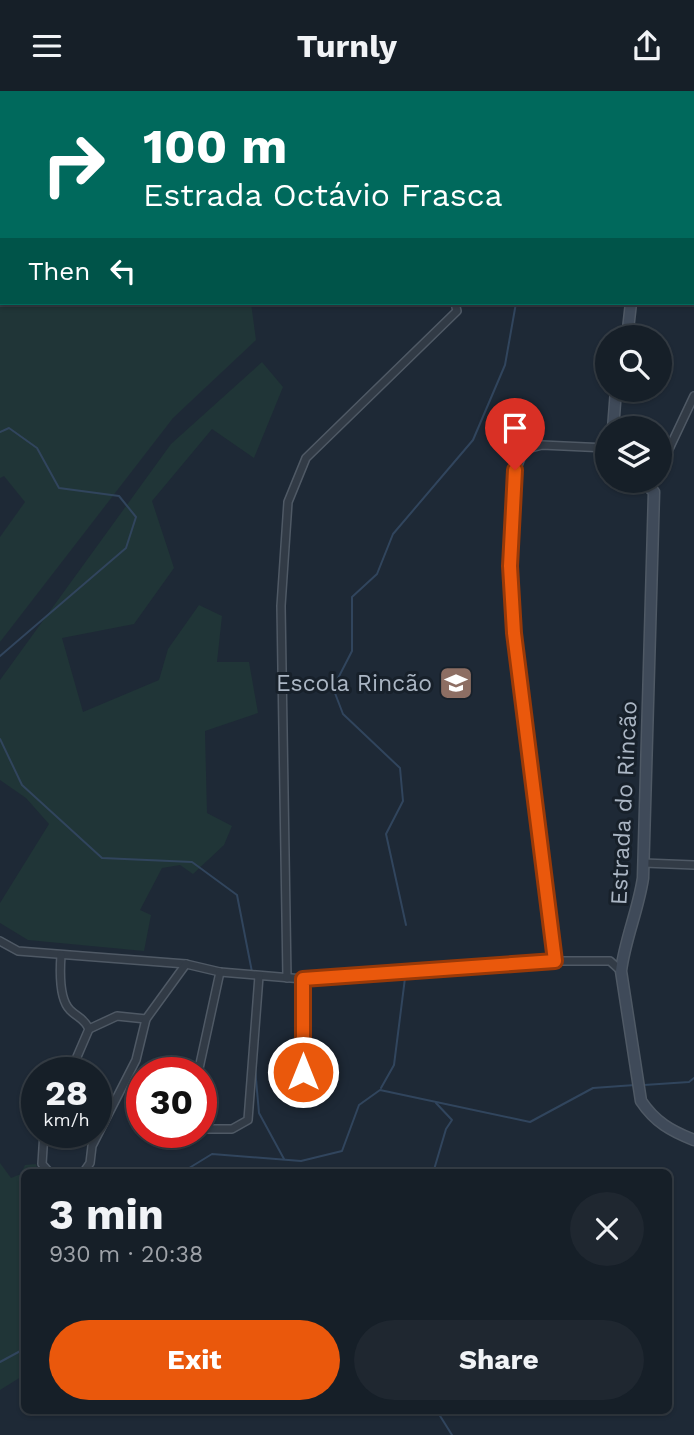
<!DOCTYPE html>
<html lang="en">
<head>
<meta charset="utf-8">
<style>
  :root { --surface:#161f28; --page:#1f2730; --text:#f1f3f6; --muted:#9ea2a8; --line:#353d45; --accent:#ea580c }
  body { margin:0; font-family:"Work Sans",sans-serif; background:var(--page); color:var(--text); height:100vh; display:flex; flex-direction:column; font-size:26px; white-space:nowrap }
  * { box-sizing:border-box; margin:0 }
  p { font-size:23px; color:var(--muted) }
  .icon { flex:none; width:38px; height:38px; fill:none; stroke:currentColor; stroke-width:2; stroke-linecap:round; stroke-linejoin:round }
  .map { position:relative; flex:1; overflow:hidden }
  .panel { position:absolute; left:21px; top:1078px; width:651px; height:245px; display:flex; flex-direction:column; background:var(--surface); border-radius:10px; box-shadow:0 2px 5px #0004,0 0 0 2px var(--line) }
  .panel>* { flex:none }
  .guide { position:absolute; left:0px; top:0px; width:695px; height:214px; box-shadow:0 2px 5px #0004,0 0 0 2px var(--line); background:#00695c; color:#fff; overflow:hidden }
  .tools { position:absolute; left:595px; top:234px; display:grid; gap:14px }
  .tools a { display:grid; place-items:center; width:77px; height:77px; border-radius:50%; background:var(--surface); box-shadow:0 2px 5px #0004,0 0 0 2px var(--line); font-size:35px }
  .speed { position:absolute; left:21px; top:966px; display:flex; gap:14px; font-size:35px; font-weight:700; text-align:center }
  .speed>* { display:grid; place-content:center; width:91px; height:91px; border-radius:50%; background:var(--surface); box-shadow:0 2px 5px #0004,0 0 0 2px var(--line); line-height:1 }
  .speed small { font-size:18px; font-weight:400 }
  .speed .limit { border:10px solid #d22; background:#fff; color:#111 }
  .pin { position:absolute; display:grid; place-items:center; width:60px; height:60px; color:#fff; margin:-72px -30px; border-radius:50% 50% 50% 0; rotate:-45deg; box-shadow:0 0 7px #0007 }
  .pin .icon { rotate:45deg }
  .me { position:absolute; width:77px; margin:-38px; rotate:0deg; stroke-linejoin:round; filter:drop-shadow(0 0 5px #0008) }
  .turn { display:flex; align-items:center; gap:24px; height:147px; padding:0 28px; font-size:32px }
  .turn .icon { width:91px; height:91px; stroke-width:2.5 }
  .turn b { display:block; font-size:49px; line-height:60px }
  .then { display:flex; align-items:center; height:66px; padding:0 28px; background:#0003; gap:14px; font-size:26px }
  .round { display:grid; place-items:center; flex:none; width:74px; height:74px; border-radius:37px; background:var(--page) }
  .headline { display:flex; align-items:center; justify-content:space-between; height:119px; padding:0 28px }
  h1 { font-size:42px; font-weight:700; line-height:52px }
  .button { display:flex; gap:14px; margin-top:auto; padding:14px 28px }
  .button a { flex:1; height:80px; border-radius:42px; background:var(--accent); color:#fff; font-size:28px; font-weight:700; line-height:80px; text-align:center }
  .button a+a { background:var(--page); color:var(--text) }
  header { display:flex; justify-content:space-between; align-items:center; height:91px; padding:0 28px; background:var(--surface); font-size:32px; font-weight:700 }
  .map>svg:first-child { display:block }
  .green { fill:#203537 }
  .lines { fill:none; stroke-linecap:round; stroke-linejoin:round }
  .stream { stroke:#31455d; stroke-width:2 }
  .street-casing { stroke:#4f5965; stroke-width:10 }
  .secondary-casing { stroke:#4f5965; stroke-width:13 }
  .street { stroke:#323b46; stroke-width:7 }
  .secondary { stroke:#3f4a59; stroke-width:10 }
  .route-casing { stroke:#983908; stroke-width:18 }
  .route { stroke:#ea580c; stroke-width:12 }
  .labels { text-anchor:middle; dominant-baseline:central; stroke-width:6; stroke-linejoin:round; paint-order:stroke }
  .poi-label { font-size:23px; fill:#abb6c4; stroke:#17202a; text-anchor:end }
  .street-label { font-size:23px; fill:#abb6c4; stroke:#17202a }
</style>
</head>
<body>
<header><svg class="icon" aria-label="menu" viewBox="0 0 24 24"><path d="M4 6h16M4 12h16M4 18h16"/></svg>Turnly<svg class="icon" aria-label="share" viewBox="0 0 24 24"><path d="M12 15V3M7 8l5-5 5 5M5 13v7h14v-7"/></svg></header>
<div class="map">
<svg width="694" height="1344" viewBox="0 0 694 1344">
  <rect width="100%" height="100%" fill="#1e2936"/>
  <g class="green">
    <path d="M0 0H309L2 2V179Z"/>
    <path d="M0 206 2 212H251L256 249 173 327 0 551V446L25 411 4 385 0 387Z"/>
    <path d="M262 271 283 296 254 367 212 338 152 410 174 477 134 533 62 547 83 621 159 589 168 558 199 514 222 525 217 571H249L258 622 205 640 207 722 232 735 224 754 193 783 180 774 162 777 140 819 151 824 144 860 28 849 0 832V812L49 733 26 707 0 689V589L171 353Z"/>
    <path d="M0 1072 11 1087 21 1083 25 1074 36 1073 38 1081 24 1082V1284L0 1299Z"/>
  </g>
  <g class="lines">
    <g class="stream">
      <path d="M292 0 294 2"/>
      <path d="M534 0V2"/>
      <path d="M311 2 312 0"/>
      <path d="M0 341 9 337 37 357 59 397 119 405 136 426 126 457 0 565"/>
      <path d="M0 648 22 694 102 767 192 771 237 804 252 881"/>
      <path d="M406 834 386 743 403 710 400 677 343 623 333 597 352 560V506L377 483 393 443 473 349 505 274 516 212"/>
      <path d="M255 977 259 1022 284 1068"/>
      <path d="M644 994 689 991 694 987"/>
      <path d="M381 997 394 974 405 887"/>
      <path d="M181 1082 212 1063 301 1070 342 1060 359 1014 380 999 530 1031 593 997 635 994"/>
      <path d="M433 1082 446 1038 452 1029 436 1012"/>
      <path d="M0 1271 24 1258"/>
      <path d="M437 1320 452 1344"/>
    </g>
    <g class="street-casing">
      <g id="street">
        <path d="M660 377 694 305"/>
        <path d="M644 772 694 774"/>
        <path d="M0 850 18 860 186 873 220 881 303 888 555 870H610L621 880"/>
        <path d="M61 864C60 878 59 908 70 919 78 927 84 927 89 938L70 982"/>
        <path d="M555 870C544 790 481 406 527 358L542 354 607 357"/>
        <path d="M287 887 281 515 288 411 306 367 457 220 455 212"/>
        <path d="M303 888V1004"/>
        <path d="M89 938 117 925 146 928"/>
        <path d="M198 982 220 881"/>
        <path d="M201 1038H232L248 1029 259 885"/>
        <path d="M44 1041 42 1073 50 1082"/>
        <path d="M83 1082 90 1072 92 1055 136 969 146 928 186 873"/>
      </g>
    </g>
    <g class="secondary-casing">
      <g id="secondary">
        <path d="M618 0 619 2"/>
        <path d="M627 247 631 212"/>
        <path d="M613 338 616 299"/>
        <path d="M643 390 654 401 643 787C638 820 625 848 621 880L641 1010C655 1031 671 1040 694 1049"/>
      </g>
    </g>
    <use href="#street" class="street"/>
    <use href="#secondary" class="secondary"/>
  </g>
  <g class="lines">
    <g class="route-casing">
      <path id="route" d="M303 981V888L555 870 514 542 510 475 515 379"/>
    </g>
    <use href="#route" class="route"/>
  </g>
  <defs>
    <g id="school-square" transform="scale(1.75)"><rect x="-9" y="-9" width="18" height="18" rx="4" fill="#8d6e63" stroke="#17202a"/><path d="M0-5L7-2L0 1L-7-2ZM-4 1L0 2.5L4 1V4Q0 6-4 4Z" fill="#fff"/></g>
  </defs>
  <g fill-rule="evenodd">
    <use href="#school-square" x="456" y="592"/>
  </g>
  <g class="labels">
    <g class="poi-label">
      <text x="432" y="592">Escola Rincão</text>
    </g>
    <g class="street-label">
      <text transform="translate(624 712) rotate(-87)">Estrada do Rincão</text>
    </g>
  </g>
</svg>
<div class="tools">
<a><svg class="icon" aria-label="search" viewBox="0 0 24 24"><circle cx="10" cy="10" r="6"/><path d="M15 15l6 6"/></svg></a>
<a><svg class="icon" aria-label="layers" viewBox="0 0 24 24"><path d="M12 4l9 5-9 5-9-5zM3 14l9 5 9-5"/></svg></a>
</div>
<div class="speed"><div>28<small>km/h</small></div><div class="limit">30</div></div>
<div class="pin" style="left:515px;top:379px;background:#d93025"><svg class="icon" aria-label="arrive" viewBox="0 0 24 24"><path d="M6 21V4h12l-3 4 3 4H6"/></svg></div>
<svg class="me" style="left:303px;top:981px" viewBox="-20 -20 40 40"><circle r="17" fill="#ea580c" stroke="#fff" stroke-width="3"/><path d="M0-11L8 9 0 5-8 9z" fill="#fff"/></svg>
<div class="guide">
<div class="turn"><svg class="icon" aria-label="right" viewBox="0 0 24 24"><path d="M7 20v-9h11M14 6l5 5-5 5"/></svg><div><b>100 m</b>Estrada Octávio Frasca</div></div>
<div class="then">Then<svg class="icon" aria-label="left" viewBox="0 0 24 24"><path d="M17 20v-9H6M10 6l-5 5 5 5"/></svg></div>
</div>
<section class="panel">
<div class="headline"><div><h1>3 min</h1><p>930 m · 20:38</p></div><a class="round"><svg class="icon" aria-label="close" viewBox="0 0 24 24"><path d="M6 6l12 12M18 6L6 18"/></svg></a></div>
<div class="button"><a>Exit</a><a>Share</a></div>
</section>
</div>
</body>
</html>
